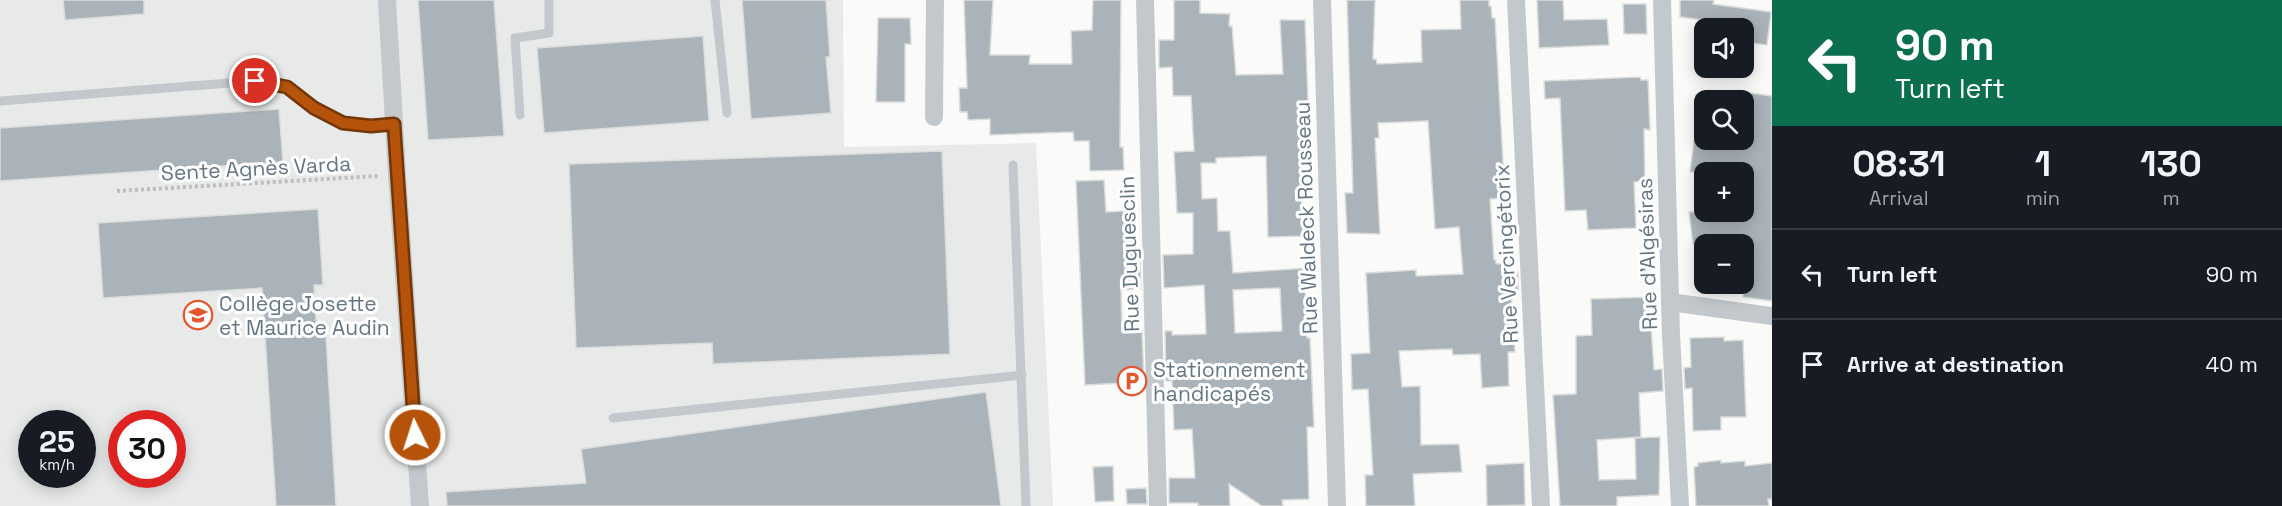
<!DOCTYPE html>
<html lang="en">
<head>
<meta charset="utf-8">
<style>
  :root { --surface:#171b24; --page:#20242c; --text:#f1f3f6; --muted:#9ea1a6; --line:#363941 }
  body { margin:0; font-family:"Space Grotesk",sans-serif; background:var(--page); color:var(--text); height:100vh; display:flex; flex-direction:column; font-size:22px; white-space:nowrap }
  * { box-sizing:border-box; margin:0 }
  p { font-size:20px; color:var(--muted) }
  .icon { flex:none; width:33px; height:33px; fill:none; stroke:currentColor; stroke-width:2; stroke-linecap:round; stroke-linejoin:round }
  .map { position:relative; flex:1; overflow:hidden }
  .sheet { display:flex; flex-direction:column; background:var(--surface); width:510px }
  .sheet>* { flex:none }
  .banner { background:#0b6e4f; color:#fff; overflow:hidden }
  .controls { position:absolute; left:1694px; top:18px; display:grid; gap:12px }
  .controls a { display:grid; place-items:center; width:60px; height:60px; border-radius:12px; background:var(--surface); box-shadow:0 3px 15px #0003; font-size:30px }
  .speed { position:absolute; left:18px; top:410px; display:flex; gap:12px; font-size:30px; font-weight:700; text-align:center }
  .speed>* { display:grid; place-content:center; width:78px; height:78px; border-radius:50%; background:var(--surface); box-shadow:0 3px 15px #0003; line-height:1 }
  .speed small { font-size:15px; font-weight:400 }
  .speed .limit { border:9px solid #d22; background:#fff; color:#111 }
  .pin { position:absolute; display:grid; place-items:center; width:51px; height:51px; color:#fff; margin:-26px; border:3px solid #fff; border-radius:50%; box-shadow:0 2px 6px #0007 }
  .me { position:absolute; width:66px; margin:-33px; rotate:356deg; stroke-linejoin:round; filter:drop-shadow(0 0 4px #0008) }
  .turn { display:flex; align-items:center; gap:21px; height:126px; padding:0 24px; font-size:27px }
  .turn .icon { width:78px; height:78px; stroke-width:2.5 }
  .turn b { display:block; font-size:42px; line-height:51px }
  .eta { display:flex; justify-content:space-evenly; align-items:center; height:102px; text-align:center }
  .eta b { font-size:36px; font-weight:800; line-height:42px }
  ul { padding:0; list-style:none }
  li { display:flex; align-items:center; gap:18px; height:90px; padding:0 24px; border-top:2px solid var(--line) }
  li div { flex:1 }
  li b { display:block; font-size:22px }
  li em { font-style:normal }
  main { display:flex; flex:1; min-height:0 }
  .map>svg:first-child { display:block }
  .built { fill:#e8e9e9; fill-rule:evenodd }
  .building { fill:#aab3b9; stroke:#dcdcda; stroke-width:1.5; fill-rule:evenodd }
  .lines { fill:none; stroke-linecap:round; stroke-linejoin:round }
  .path { stroke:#bbbfc2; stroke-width:4; stroke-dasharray:3 3; stroke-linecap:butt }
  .service { stroke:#c3c8cc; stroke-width:9 }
  .minor { stroke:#c3c8cc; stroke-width:18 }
  .route-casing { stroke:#753606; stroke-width:15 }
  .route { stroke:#b45309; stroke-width:10 }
  .labels { text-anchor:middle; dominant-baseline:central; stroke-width:6; stroke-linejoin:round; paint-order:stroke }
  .street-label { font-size:21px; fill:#657683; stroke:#fff }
  .poi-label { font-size:21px; fill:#657683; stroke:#fff; text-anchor:start }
</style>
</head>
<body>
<main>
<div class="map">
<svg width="1772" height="506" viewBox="0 0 1772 506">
  <rect width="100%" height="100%" fill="#fafaf8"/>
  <path class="built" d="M0 0H843L844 147 1036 143 1053 506H0ZM32 423H82V474H32ZM122 423H172V474H122Z"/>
  <g class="building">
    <path d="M63 0H144V14L65 20Z"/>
    <path d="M418 0H494L504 136 428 140Z"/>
    <path d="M742 0H826L830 57H826L831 113 751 119Z"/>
    <path d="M964 0H993L990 55H1030L1029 64H1072L1071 31 1092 30 1093 0H1121L1120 147H1123L1124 170 1090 171 1089 141H1074L1073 132 990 135V119L968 120 967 112H960L959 88H967Z"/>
    <path d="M1174 0H1200V13L1230 14 1229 26H1232L1236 75 1283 74 1280 20H1305L1310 154 1300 155 1303 236 1268 237 1266 156 1216 158V163H1201L1202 199 1217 198 1218 231H1230L1233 273 1307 268 1308 287H1305L1307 338H1310L1314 427H1307L1309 499 1282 500 1283 506H1262L1229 484 1230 506H1198V503H1169V478H1195L1192 429 1174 430 1172 381H1166L1165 331H1172V335L1206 334 1204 285 1164 288 1163 255 1193 254V213H1177L1174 152 1194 151 1191 96H1173L1172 67 1159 68V40H1174ZM1280 288 1282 331 1235 333 1233 290Z"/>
    <path d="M1347 0H1375L1373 59H1376L1377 64 1422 62 1421 30 1461 29 1460 0H1489V6H1491L1492 18H1495L1505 198 1490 199 1494 260H1496V264L1510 263V272H1518V291H1511L1515 352H1508L1509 386 1482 388 1480 354 1453 355 1452 349 1399 351 1402 387 1420 386 1421 445 1459 444 1462 472 1413 474 1415 506H1366L1365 475H1373L1368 389 1352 390 1351 354 1370 353 1366 273 1416 270V276L1463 274 1459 227 1435 229 1428 121 1378 123 1379 138H1375L1380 234 1347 233 1345 193H1353Z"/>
    <path d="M1537 0H1563L1564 20 1607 19 1609 45 1539 48Z"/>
    <path d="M1680 0H1714L1713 4 1771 12 1767 45 1743 42V28H1702L1703 20 1680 17Z"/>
    <path d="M1623 4H1646L1647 34H1624Z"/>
    <path d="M878 18H910L911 44H905V102H876Z"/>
    <path d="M703 36 709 121 544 133 537 48Z"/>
    <path d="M1640 77 1641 80H1648L1650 130 1644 129 1645 181 1634 182 1636 228 1588 230 1586 210 1565 211 1560 98 1545 99 1544 81Z"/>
    <path d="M1743 92 1772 96V301L1743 297V244H1693L1689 212H1743V172H1690L1694 140H1743Z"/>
    <path d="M279 109 283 162 0 181V128Z"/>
    <path d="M942 151 950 354 713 364 712 343 576 348 569 164Z"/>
    <path d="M1104 180 1106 212 1126 211 1127 239H1133V256H1140L1141 289 1121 290 1122 332 1142 331 1144 382 1085 385 1076 181Z"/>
    <path d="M318 209 323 285H314L317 337 326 336 336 506H276L262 288 103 298 98 223Z"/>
    <path d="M1649 297 1654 370 1662 369 1663 391 1639 393 1641 437 1597 440 1599 480 1636 479 1635 438 1660 437 1659 495 1617 497V506H1560L1553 395 1576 394V336L1592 335 1591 299Z"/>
    <path d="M1724 337V341L1743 340 1746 417H1721V430L1693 431 1692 388 1685 389 1684 368 1691 367 1690 338Z"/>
    <path d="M986 392 1001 506H447L446 492 586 483 581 449Z"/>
    <path d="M1721 460V463L1745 461V466L1772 463V499H1768L1769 506H1696L1694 467 1698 466V463Z"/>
    <path d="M1524 463 1525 505 1487 506 1486 465Z"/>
    <path d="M1113 466 1114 501 1095 502 1093 467Z"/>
    <path d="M1146 488 1147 504H1127L1126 489Z"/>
  </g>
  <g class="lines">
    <path class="path" d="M117 191 378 176"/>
    <g class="service">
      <path d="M715 0 727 113"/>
      <path d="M0 101 255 81 287 87 314 108 343 123 371 126 394 124"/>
      <path d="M520 115 515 38 549 33V0"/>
      <path d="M1013 165 1026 506"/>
      <path d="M613 418 1022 375"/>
    </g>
    <g class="minor">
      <path d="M387 0 397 175 420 506"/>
      <path d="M1145 0 1158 506"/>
      <path d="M1322 0 1337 506"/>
      <path d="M1516 0 1541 506"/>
      <path d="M1662 0 1671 335 1680 506"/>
      <path d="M934 117 935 0"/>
      <path d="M1670 302 1772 316"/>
    </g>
  </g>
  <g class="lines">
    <g class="route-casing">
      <path id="route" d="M255 81 287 87 314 108 343 123 371 126 394 124 415 435"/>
    </g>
    <use href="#route" class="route"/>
  </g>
  <defs>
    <g id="school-ring" transform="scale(1.5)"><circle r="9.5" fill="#fff" stroke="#e4572e" stroke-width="1.5"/><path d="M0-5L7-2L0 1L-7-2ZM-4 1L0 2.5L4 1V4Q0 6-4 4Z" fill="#e4572e"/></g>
    <g id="parking-ring" transform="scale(1.5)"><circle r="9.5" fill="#fff" stroke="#e4572e" stroke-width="1.5"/><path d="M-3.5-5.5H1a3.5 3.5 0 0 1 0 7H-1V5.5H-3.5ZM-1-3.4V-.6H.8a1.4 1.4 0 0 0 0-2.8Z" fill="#e4572e"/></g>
  </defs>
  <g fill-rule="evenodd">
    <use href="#school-ring" x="198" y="315"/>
    <use href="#parking-ring" x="1132" y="381"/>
  </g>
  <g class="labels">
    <g class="street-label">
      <text transform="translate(256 168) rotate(-3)">Sente Agnès Varda</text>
      <text transform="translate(1306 218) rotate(-92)">Rue Waldeck Rousseau</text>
      <text transform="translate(1129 254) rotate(-92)">Rue Duguesclin</text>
      <text transform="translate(1506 254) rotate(-93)">Rue Vercingétorix</text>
      <text transform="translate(1647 254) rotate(-92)">Rue d'Algésiras</text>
    </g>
    <g class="poi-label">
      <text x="219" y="303">Collège Josette<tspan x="219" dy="24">et Maurice Audin</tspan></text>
      <text x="1153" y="369">Stationnement<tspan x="1153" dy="24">handicapés</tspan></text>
    </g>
  </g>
</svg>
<div class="controls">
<a><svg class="icon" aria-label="sound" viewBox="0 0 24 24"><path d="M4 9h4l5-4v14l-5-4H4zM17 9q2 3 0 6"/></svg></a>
<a><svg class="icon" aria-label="search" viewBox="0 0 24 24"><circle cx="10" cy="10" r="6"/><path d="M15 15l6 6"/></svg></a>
<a>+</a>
<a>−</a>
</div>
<div class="speed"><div>25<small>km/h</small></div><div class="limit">30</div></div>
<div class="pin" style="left:255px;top:81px;background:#d93025"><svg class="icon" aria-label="arrive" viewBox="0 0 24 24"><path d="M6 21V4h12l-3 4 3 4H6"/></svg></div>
<svg class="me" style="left:415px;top:435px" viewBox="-20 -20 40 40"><circle r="17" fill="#b45309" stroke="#fff" stroke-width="3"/><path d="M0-11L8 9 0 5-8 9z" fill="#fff"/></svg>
</div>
<section class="sheet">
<div class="banner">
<div class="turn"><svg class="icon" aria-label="left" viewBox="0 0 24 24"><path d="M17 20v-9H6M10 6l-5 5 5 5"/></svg><div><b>90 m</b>Turn left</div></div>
</div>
<div class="eta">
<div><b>08:31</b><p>Arrival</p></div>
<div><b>1</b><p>min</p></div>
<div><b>130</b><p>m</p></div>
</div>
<ul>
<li><svg class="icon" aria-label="left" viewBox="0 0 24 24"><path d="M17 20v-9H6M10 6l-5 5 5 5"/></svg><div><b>Turn left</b></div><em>90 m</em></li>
<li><svg class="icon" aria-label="arrive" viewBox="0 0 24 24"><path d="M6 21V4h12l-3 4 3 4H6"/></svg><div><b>Arrive at destination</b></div><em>40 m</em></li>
</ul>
</section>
</main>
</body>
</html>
